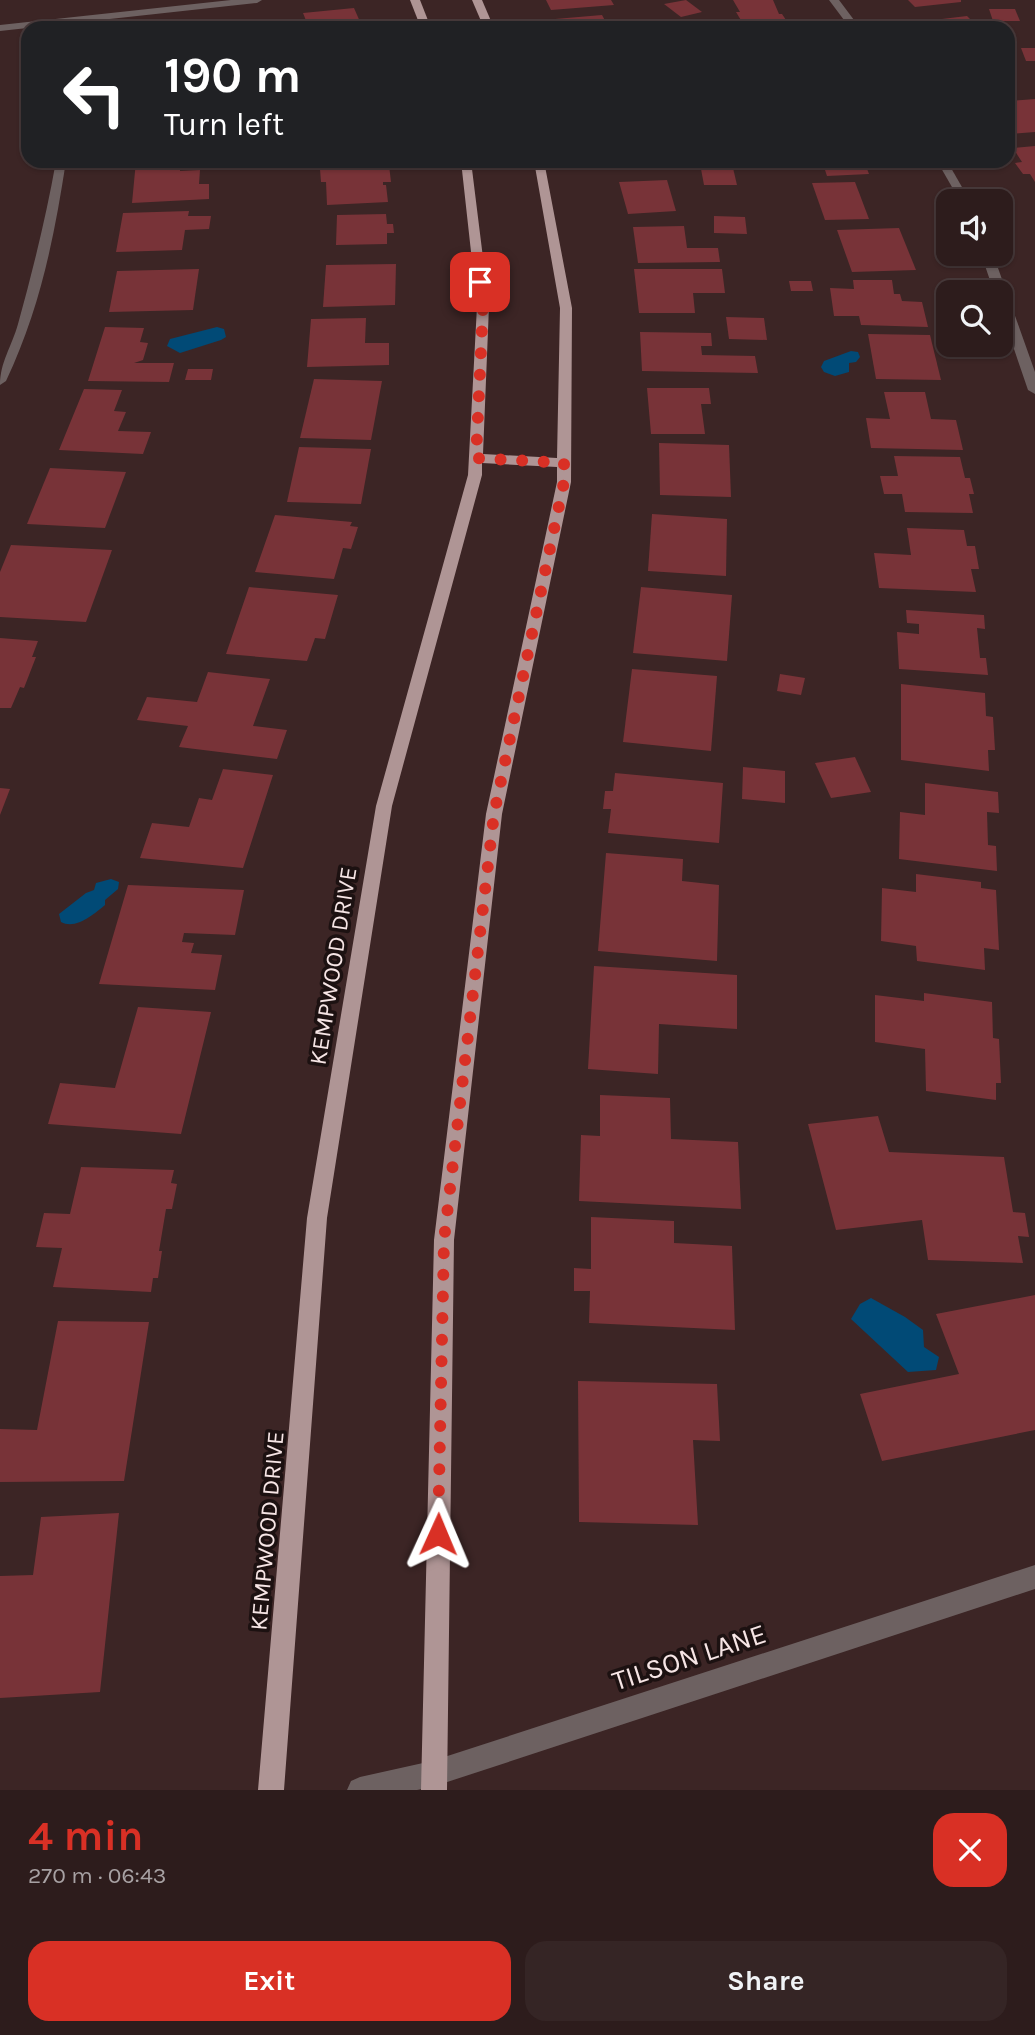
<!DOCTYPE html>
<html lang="en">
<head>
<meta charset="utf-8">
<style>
  :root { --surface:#2d1c1c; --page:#352525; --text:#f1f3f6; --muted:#a7a1a3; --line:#483a3b; --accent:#d93025 }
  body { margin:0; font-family:Karla,sans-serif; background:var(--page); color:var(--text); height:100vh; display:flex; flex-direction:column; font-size:26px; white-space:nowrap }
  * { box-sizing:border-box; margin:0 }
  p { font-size:23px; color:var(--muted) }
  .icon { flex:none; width:38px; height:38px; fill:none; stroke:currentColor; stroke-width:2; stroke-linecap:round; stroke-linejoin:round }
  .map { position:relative; height:1790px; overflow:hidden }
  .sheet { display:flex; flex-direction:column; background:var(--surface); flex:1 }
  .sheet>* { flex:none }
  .guide { position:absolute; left:21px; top:21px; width:994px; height:147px; border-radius:21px; box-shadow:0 2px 5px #0004,0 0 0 2px var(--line); background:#202124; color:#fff; overflow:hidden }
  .fabs { position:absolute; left:936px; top:189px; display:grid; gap:14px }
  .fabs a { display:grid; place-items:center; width:77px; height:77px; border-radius:14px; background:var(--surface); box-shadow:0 2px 5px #0004,0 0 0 2px var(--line); font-size:35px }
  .pin { position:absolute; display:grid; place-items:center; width:60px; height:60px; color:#fff; margin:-30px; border-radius:14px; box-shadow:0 4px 10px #0006 }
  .me { position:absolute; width:77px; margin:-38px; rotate:1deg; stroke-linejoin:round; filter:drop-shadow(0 0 5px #0008) }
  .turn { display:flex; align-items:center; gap:24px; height:147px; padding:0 28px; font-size:32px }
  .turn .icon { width:91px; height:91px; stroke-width:2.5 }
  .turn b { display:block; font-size:49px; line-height:60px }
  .round { display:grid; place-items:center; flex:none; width:74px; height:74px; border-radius:21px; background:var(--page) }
  .summary { display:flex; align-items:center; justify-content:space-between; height:119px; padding:0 28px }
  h1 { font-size:42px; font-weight:700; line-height:52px; color:var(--accent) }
  .primary-button { display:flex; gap:14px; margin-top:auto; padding:14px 28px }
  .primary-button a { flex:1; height:80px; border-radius:21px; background:var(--accent); color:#fff; font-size:28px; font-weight:700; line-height:80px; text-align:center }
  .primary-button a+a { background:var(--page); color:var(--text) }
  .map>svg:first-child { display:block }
  .water { fill:#014a76 }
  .building { fill:#783338 }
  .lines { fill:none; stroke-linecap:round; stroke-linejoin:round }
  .minor { fill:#6d6161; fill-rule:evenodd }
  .major { fill:#af9595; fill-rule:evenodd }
  .route { stroke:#d93025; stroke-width:12; stroke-dasharray:0 21.6 }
  .labels { text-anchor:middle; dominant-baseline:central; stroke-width:7; stroke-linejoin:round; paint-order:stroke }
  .street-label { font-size:24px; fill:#f6e5e5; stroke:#1c1111 }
  .near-street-label { font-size:28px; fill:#f6e5e5; stroke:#1c1111 }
</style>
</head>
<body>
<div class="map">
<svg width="1035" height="1790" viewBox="0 0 1035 1790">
  <rect width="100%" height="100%" fill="#3c2525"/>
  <g class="water">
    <path d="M217 327 224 329 226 337 221 340 180 353 167 346 170 339Z"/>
    <path d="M851 351 858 352 860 357 856 362 849 363V372L835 376 824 372 821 367 824 361Z"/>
    <path d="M111 879 119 882 118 889 105 900V905C94 914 76 930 61 922L59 914 86 893 94 890 96 883Z"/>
    <path d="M871 1298 905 1317 923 1330 924 1347 939 1357 936 1370 908 1372 851 1319 860 1304Z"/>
  </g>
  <g class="building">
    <path d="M546 0H611L614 5 551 10Z"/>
    <path d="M686 0 702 12 681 17 664 4Z"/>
    <path d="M733 0H773L779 14H782L786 20 747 24 742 22 736 12H740Z"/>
    <path d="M908 0H961V2L915 7Z"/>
    <path d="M354 8 361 24 386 21 389 28H309L303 13Z"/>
    <path d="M989 9H1015L1020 21H993Z"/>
    <path d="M602 15 609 28H559L555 19Z"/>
    <path d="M967 16 979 28H932L925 21Z"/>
    <path d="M1021 48H1035V61H1026Z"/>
    <path d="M1035 99V132L1010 134 1008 101Z"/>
    <path d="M1035 146V182L1030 174H1023L1015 163 1022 162 1013 148Z"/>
    <path d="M136 161H181L180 171 200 170 199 184H209V199L132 203Z"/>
    <path d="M617 161H692L693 166 619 169Z"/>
    <path d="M822 161H864L869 174 827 176Z"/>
    <path d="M389 165 391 182H383V185H386L388 202 327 205 326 182H321L320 169Z"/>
    <path d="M733 168 737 185H704L701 169Z"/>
    <path d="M667 180 676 211 628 214 619 182Z"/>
    <path d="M855 182 869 219 825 220 812 183Z"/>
    <path d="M189 211 188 216H211L209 229 185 230 182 250 116 252 123 213Z"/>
    <path d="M386 214 387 224H393L394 233H387V244L336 245 337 215Z"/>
    <path d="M714 216 745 217 747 234 714 233Z"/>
    <path d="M684 226 687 248H718L720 262 638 263 633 227Z"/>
    <path d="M899 228 916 270 852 272 837 230Z"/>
    <path d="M396 264 395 305 323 307 326 265Z"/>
    <path d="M199 269 193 310 109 312 117 271Z"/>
    <path d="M634 269H722L725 293H693L695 313H639Z"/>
    <path d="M853 280H892L894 294H900L902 301 922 302 928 327 861 325 859 316H834L830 288 854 289Z"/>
    <path d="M789 281H811L813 291H791Z"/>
    <path d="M726 317 764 318 767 340 729 339Z"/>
    <path d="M366 318 365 343H389V365L307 367 311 319Z"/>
    <path d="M105 327 144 328 140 342 148 343 143 360 134 363H174L169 382 88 381Z"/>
    <path d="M640 332 711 333 712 346H701L702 355 755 356 758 373 642 371Z"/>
    <path d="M868 334 930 335 941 380 876 379Z"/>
    <path d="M188 369H213L211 380H185Z"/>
    <path d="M314 379 382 381 371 440 300 438Z"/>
    <path d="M647 388H709L711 404H701L705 434H651Z"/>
    <path d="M84 389 122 390 114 411 126 412 118 431 151 432 143 454 59 450Z"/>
    <path d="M884 392H925L931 419 956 420 963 450 871 448 866 418 890 419Z"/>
    <path d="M659 443 729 445 731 497 660 495Z"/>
    <path d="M299 447 371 449 361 504 287 502Z"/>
    <path d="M894 456 960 457 965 478H970L974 494H969L973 513 905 512 902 494H884L880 476H898Z"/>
    <path d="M50 468 126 472 105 528 27 524Z"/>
    <path d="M652 514 727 519 726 576 648 571Z"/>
    <path d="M275 515 352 522 350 526 358 527 351 549 343 548 334 579 255 572Z"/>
    <path d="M907 528 964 530 967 546H975L979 569H971L976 592 879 588 874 553 911 555Z"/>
    <path d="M11 545 112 550 86 622 0 617V572Z"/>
    <path d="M249 587 338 595 325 639 315 638 307 661 226 654Z"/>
    <path d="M641 587 732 595 727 661 633 653Z"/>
    <path d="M906 610 984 615 985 629 977 628 980 658H986L988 675 899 669 897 632 919 634V624L907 623Z"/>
    <path d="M0 638 38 641 32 657H36L24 688 20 687 11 708H0Z"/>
    <path d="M632 669 717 676 711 751 623 742Z"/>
    <path d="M208 672 270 679 253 726 287 730 277 759 179 747 188 726 137 720 147 697 197 702Z"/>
    <path d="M780 674 805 678 801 695 777 691Z"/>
    <path d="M901 684 985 693 986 716 993 717 995 750H988L989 771 901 760Z"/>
    <path d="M855 757 871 792 831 798 815 763Z"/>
    <path d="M743 767 785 771V803L742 799Z"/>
    <path d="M223 769 273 775 243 868 140 858 152 823 189 827 199 798 212 800Z"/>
    <path d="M615 773 723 783 719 843 608 833 611 809H603L605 791H613Z"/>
    <path d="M925 783 998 792 999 813 987 812 988 845 996 846 997 871 899 859 900 812 925 815Z"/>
    <path d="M0 788 10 789 0 815Z"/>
    <path d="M606 853 683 859 682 881 719 885 717 961 598 951Z"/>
    <path d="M916 874 981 882V888L996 890 999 950 984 948 985 970 917 961 916 946 881 941 882 888 916 892Z"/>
    <path d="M128 885 244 890 235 935 184 933 182 942 194 943 191 953 222 955 215 990 99 984Z"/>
    <path d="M594 966 737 975V1029L659 1024 658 1074 588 1069Z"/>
    <path d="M924 993 992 1002 993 1038 999 1039 1001 1083H996V1100L926 1091 925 1049 875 1042V995L924 1001Z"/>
    <path d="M138 1007 211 1012 181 1134 48 1124 60 1083 115 1088Z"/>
    <path d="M600 1095 670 1098 671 1139 738 1142 741 1209 579 1201 581 1135 600 1136Z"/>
    <path d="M878 1116 889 1152 1004 1157 1013 1212 1025 1213 1029 1237 1018 1236 1023 1263 928 1260 922 1220 836 1230 808 1124Z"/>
    <path d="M81 1167 174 1170 171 1183 177 1184 172 1209H166L159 1251H162L158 1278H153L151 1292 53 1287 62 1248 36 1247 44 1213 70 1214Z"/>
    <path d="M591 1217 674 1221V1243L732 1246 735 1330 589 1323 590 1291H574V1268L591 1269Z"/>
    <path d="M1035 1295V1430L882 1461 860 1394 959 1374 936 1314Z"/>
    <path d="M58 1321 149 1322 124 1481 0 1482V1429L37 1430Z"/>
    <path d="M578 1381 717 1384 720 1441 693 1440 698 1525 579 1522Z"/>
    <path d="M119 1513 100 1692 0 1698V1576L33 1575 41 1517Z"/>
  </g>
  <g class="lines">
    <g class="minor">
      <path d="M231 0H262L257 3 0 31V25Z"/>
      <path d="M829 0H839L860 28H850Z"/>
      <path d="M56 161H66C54 239 40 309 6 381L0 385C0 362 12 346 18 324 33 270 46 217 56 161Z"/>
      <path d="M937 161H947L970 201H960Z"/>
      <path d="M981 254H993L1035 372V394L1028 390 1001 311V292H994Z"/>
      <path d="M1035 1565V1589L432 1787 417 1790H347L351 1781 360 1777 432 1761Z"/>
    </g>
    <g class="major">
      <path d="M410 0H420L431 28H421Z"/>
      <path d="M472 0H482L494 28H484Z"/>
      <path d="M461 161H471L489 306 483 454 557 458 560 308 534 161H544L572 308 571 482 502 814 454 1240 447 1790H421L434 1240 486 814 557 482V467L482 463V475L392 806 327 1218 284 1790H258L307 1218 376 806 468 475 477 306Z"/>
    </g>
  </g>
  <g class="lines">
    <path class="route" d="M438 1534 444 1240 494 814 564 482V463L476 458 483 306 480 282"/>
  </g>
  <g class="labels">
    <g class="street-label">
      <text transform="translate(333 966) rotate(-81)">KEMPWOOD DRIVE</text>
      <text transform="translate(267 1531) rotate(-85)">KEMPWOOD DRIVE</text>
    </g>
    <g class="near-street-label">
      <text transform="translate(689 1657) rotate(-18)">TILSON LANE</text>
    </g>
  </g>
</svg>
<div class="fabs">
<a><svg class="icon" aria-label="sound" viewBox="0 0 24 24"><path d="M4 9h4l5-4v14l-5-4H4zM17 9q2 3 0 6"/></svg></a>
<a><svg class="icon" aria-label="search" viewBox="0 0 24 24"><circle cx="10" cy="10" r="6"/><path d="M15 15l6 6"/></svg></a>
</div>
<div class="pin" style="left:480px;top:282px;background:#d93025"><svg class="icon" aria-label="arrive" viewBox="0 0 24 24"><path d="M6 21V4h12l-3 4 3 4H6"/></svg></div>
<svg class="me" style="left:438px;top:1534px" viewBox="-20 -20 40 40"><path d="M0-17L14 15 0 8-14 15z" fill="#d93025" stroke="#fff" stroke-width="4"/></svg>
<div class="guide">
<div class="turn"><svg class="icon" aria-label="left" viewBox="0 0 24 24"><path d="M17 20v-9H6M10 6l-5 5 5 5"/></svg><div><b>190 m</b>Turn left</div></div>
</div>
</div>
<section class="sheet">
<div class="summary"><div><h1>4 min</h1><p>270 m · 06:43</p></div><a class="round" style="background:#d93025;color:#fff"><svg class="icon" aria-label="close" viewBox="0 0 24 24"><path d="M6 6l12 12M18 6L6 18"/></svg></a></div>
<div class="primary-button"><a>Exit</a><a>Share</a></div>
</section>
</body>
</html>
